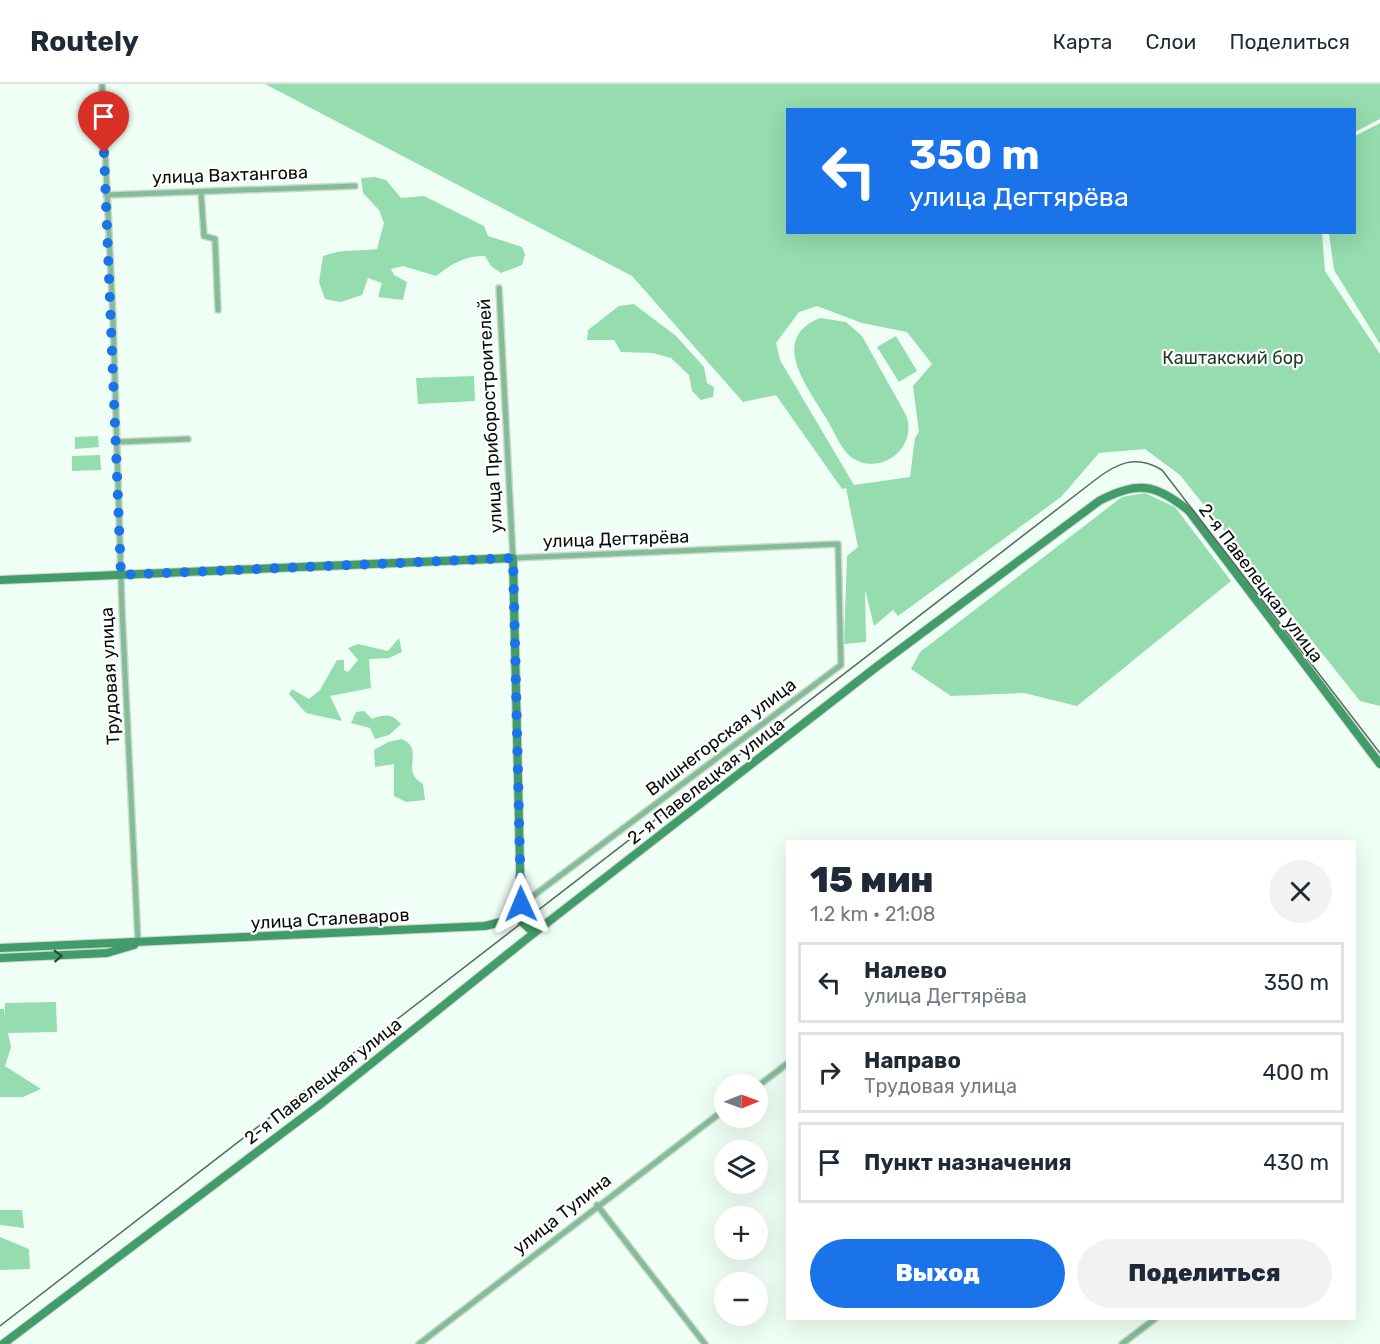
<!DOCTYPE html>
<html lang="ru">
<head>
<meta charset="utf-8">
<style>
  :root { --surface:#fff; --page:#f2f2f3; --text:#1f2937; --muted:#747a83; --line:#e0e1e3; --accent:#1a73e8 }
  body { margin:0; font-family:Rubik,sans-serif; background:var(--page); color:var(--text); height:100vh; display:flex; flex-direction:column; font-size:22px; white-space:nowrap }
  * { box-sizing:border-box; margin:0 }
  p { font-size:20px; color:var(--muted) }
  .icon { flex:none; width:33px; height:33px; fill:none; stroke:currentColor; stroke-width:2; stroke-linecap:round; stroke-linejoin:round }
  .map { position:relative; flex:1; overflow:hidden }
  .panel { position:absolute; left:786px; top:756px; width:570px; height:480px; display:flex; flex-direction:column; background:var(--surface); border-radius:0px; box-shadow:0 6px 24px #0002 }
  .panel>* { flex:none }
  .top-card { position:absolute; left:786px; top:24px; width:570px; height:126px; border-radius:0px; box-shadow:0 6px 24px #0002; background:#1a73e8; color:#fff; overflow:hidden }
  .needle { width:39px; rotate:89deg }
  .controls { position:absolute; left:714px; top:990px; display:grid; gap:12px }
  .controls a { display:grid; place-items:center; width:54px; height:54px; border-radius:50%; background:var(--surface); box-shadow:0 6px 24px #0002; font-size:30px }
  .pin { position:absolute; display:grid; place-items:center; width:51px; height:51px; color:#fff; margin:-62px -26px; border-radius:50% 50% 50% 0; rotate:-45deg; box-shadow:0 0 6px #0007 }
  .pin .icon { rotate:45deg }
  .me { position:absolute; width:66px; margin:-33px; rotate:359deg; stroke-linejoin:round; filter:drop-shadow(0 0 4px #0008) }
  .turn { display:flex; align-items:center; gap:21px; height:126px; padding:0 24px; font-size:27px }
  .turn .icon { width:78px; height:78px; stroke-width:2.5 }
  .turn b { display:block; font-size:42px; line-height:51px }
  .round { display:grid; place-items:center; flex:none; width:63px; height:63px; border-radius:32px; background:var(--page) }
  .head { display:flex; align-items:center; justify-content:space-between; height:102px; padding:0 24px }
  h1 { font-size:36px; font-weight:800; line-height:45px }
  .primary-button { display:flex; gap:12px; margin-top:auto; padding:12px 24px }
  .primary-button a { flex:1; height:69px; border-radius:36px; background:var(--accent); color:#fff; font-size:24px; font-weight:800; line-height:69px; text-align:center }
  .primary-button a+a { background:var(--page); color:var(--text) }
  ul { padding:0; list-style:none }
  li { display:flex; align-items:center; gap:18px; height:81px; margin:0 12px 9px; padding:0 12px; border:3px solid var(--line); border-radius:0px }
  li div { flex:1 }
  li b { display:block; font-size:22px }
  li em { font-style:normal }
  header { display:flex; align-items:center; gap:36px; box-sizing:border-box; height:84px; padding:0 30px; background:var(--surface); border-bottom:2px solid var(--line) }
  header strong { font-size:28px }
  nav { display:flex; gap:33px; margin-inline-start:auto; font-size:21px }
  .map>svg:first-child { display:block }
  .green { fill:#95dcae; fill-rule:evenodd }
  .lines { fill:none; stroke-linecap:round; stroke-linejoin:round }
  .street-casing { stroke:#cbd8cf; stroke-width:8 }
  .secondary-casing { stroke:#cbd8cf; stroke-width:10 }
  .street { stroke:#85bc98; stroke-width:5 }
  .secondary { stroke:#429c69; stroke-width:8 }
  .tram { stroke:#5e6961; stroke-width:1.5 }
  .oneway { stroke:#214e34 }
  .route { stroke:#1a73e8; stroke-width:10; stroke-dasharray:0 18 }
  .labels { text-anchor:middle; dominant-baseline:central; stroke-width:4.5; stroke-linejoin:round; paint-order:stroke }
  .street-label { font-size:18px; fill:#060e08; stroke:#fff }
  .park-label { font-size:18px; fill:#183d27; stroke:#fff }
</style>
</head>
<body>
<header>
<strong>Routely</strong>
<nav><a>Карта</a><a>Слои</a><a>Поделиться</a></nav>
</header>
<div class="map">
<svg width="1380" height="1260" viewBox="0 0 1380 1260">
  <rect width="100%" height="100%" fill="#f0fff5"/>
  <g class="green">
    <path d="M265 0H1380V35L1355 48 1354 26H788V148L1322 149 1325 187 1380 270V622L1360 617 1180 391 1145 365 1099 369 1061 413 898 532 893 526 874 542 865 506 866 558 844 560 847 472 858 463 846 404 842 405 776 311 743 318 632 192ZM817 222 862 239 907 248 932 280 913 302 919 348 915 354 910 393 854 401 780 276 776 259 799 228Z"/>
    <path d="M1380 39V260L1334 186 1329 149 1354 148 1355 52Z"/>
    <path d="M375 93 386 96 401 114 424 112 484 142 488 152 522 163 525 171 522 181 501 189 491 182 485 172C464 172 453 179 436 192L403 182 391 185 394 191 407 198 403 216 378 213 382 199 368 194 362 211 341 218 325 215 319 198 323 172C346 164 355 168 377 165L384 139 379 126 363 109 361 94Z"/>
    <path d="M634 220 676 252 704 283 707 299 714 303 713 313 701 316 692 307 689 291 671 274 653 269 621 268 614 256H587L588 246 619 222Z"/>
    <path d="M820 234 846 238 862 252 906 331C919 363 880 394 851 373 840 364 833 345 826 334 808 303 768 255 820 234Z"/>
    <path d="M896 252 917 287 899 298 877 263Z"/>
    <path d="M474 292 475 317 418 320 416 294Z"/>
    <path d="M98 352 99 363 75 365V353Z"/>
    <path d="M100 371 101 386 72 387V372Z"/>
    <path d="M1145 409 1175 423 1231 497 1077 622 1024 609 951 612 911 585 920 568 1122 413Z"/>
    <path d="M399 554 402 568 389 574 369 575 371 604 330 612 342 637 306 629 289 610 292 605 309 615 320 606 337 576H344V586L348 588 358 576 348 564 358 560 388 567Z"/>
    <path d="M364 627 372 635C384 630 392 629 401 640L389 651 375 655 370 644 351 639 356 628Z"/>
    <path d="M402 655C426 666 399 687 423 700L425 716 406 718 394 712V680L375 683 374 666 388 658Z"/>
    <path d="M56 918 57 948 8 949 11 963 5 982 41 1005 23 1013H0V925H4L5 931V919Z"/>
    <path d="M0 1126H22L24 1144 0 1141Z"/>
    <path d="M0 1153 29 1165 30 1185 0 1186Z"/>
  </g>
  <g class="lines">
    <g class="street-casing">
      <g id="street">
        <path d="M102 0 113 234 122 526 138 859"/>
        <path d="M201 108 204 152 215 155 218 226"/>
        <path d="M106 111 355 102"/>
        <path d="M499 204 513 474 838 460 841 581 521 821"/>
        <path d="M117 358 188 355"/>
        <path d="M758 1002 788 979"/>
        <path d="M597 1121 705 1260"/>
        <path d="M419 1260 724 1026"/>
        <path d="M1122 1260 1156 1234"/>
      </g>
    </g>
    <g class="secondary-casing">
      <g id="secondary">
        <path d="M0 496 513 474 521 827V837L534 849"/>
        <path d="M0 864 485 842 501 838 521 827"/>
        <path d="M0 874 107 869 134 861"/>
        <path d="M3 1260 322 1019 534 849 875 584 1099 417C1137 397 1155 399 1189 427L1380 680"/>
      </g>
    </g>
    <use href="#street" class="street"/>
    <use href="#secondary" class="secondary"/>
    <path class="tram" d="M0 1242 1095 396C1117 379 1136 370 1162 386L1380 669"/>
  </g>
  <defs><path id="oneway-chevron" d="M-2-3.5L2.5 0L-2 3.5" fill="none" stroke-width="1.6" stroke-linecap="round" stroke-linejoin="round" transform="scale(1.5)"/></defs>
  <use class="oneway" href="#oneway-chevron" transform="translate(58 872) rotate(-2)"/>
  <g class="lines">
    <path class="route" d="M104 69 121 491 513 474 521 820"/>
  </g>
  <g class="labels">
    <g class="street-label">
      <text transform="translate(230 91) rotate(-2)">улица Вахтангова</text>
      <text transform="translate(490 332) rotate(-93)">улица Приборостроителей</text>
      <text transform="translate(616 455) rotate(-2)">улица Дегтярёва</text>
      <text transform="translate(1261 499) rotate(53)">2-я Павелецкая улица</text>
      <text transform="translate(110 592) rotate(-93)">Трудовая улица</text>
      <text transform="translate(721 653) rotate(-37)">Вишнегорская улица</text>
      <text transform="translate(706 697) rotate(-38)">2-я Павелецкая улица</text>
      <text transform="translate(330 835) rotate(-3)">улица Сталеваров</text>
      <text transform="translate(323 997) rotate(-38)">2-я Павелецкая улица</text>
      <text transform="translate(562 1130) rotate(-38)">улица Тулина</text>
    </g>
    <g class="park-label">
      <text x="1233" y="274">Каштакский бор</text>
    </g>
  </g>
</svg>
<div class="controls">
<a><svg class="needle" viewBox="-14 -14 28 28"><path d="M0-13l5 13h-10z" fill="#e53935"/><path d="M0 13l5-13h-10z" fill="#747a83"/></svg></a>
<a><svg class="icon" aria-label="layers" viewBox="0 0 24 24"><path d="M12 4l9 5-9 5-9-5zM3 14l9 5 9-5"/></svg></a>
<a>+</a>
<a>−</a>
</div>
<div class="pin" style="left:104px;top:69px;background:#d93025"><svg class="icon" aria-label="arrive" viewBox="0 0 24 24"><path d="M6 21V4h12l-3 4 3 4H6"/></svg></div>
<svg class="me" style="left:521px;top:820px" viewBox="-20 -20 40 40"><path d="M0-17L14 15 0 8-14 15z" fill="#1a73e8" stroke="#fff" stroke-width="4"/></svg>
<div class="top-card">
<div class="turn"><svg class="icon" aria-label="left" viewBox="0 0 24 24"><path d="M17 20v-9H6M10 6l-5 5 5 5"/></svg><div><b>350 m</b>улица Дегтярёва</div></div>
</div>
<section class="panel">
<div class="head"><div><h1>15 мин</h1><p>1.2 km · 21:08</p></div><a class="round"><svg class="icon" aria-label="close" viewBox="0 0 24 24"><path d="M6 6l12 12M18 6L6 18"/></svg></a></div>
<ul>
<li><svg class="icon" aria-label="left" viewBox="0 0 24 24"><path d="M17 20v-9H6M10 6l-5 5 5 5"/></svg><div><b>Налево</b><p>улица Дегтярёва</p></div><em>350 m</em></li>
<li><svg class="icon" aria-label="right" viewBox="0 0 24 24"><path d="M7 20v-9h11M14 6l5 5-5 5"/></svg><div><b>Направо</b><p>Трудовая улица</p></div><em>400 m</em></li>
<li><svg class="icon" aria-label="arrive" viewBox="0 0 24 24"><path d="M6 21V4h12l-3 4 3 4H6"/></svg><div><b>Пункт назначения</b></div><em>430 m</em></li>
</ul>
<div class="primary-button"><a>Выход</a><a>Поделиться</a></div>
</section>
</div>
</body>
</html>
